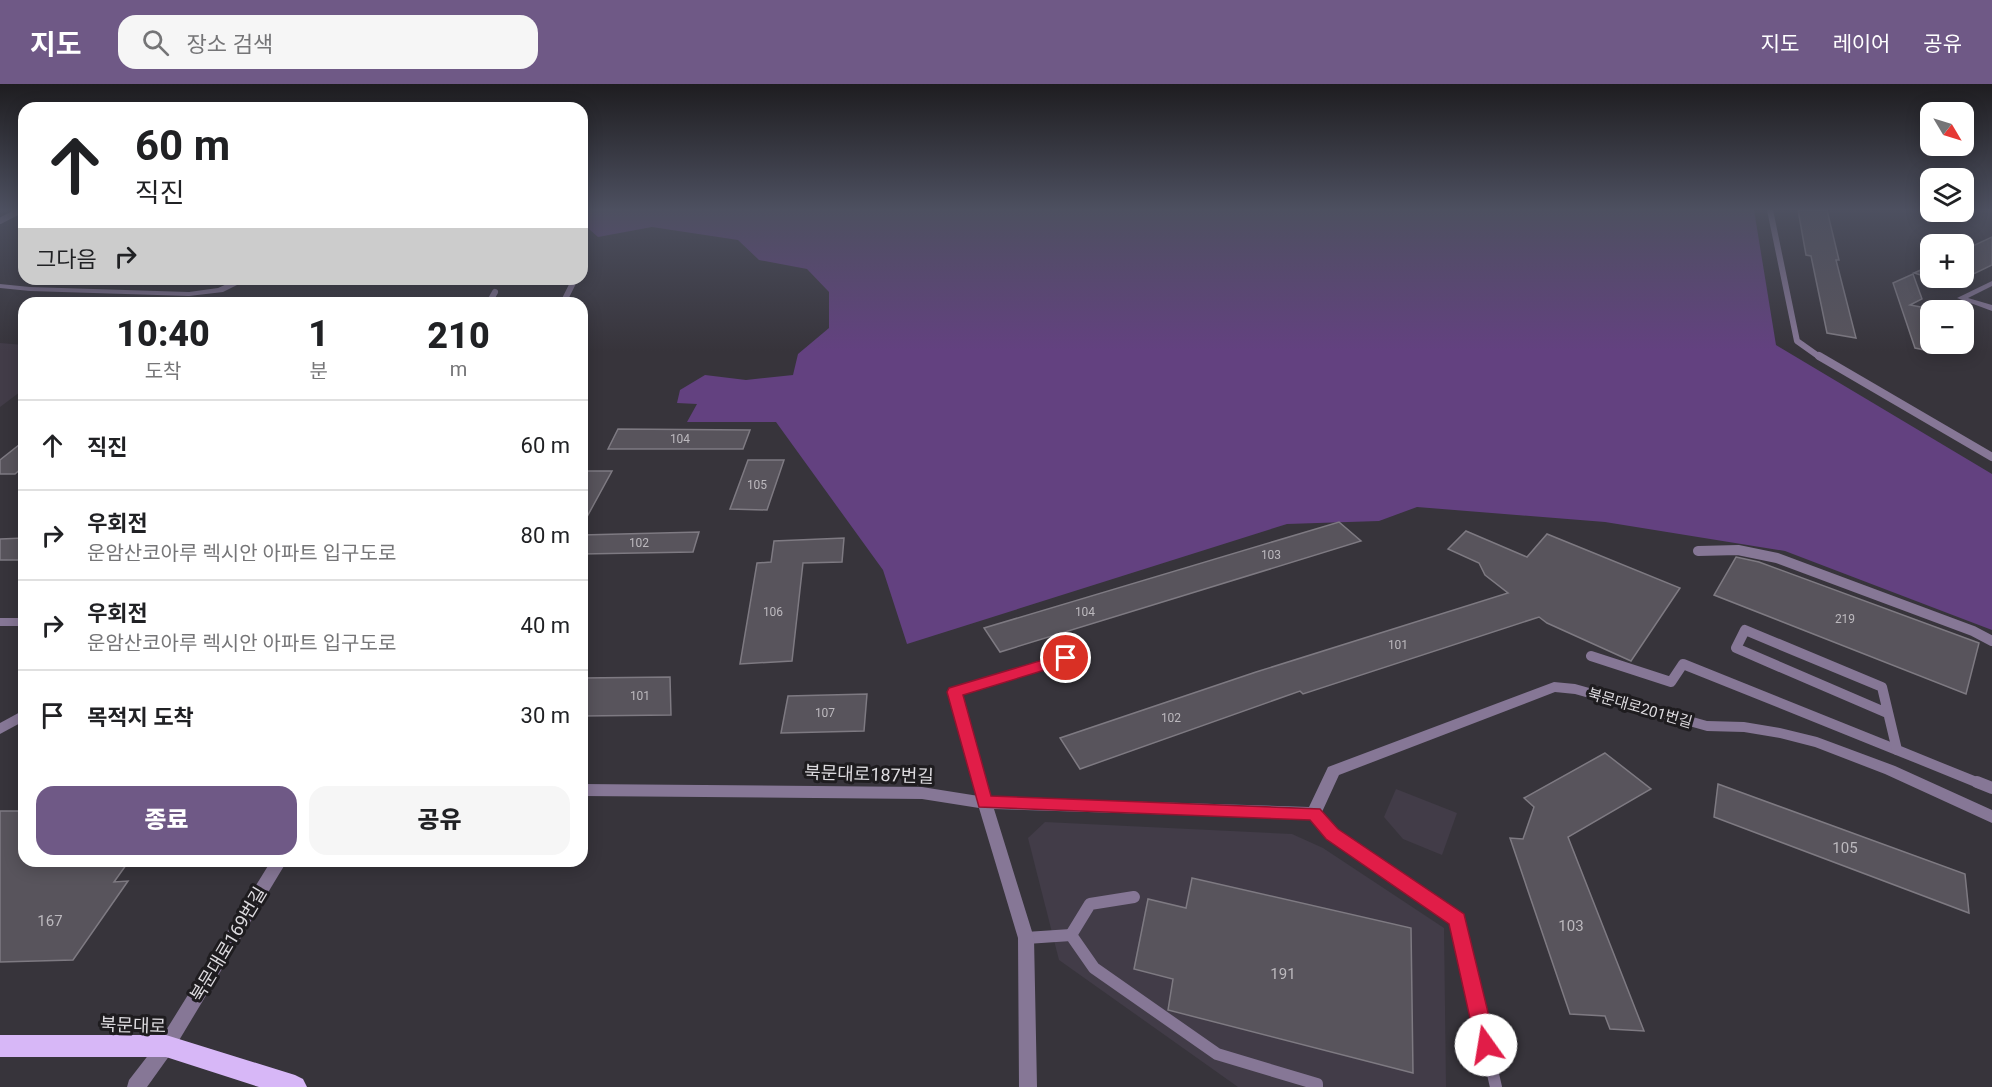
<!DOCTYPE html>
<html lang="ko">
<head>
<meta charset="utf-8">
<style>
  :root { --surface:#fff; --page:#f6f6f6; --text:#202124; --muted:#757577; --line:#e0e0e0; --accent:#6f5986 }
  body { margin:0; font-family:Roboto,"Noto Sans KR",sans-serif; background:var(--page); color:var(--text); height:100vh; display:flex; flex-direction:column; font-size:22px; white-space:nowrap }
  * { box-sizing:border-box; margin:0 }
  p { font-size:20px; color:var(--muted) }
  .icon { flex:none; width:33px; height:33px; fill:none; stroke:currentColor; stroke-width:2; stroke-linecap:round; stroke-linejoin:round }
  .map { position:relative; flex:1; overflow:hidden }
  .sheet { position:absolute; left:18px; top:213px; width:570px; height:570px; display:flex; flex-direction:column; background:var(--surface); border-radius:18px; box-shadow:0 3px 15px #0003 }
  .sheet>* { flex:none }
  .top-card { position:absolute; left:18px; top:18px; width:570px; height:183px; border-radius:18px; box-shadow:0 3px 15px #0003; background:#fff; color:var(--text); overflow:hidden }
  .needle { width:39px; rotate:128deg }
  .fabs { position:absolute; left:1920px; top:18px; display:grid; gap:12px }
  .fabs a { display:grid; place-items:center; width:54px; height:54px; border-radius:12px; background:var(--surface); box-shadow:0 3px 15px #0003; font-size:30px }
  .pin { position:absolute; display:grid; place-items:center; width:51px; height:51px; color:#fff; margin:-26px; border:3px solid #fff; border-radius:50%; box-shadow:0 2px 6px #0007 }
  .me { position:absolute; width:66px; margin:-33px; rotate:347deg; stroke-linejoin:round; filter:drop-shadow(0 0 4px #0008) }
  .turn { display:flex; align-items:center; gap:21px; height:126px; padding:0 18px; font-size:27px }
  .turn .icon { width:78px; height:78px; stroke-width:2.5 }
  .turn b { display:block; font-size:42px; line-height:51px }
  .then { display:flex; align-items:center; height:57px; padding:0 18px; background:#0003; gap:12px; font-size:22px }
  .eta { display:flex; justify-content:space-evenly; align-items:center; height:102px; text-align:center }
  .eta b { font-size:36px; font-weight:800; line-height:42px }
  .button { display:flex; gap:12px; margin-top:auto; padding:12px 18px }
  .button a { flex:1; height:69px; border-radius:18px; background:var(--accent); color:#fff; font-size:24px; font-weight:800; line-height:69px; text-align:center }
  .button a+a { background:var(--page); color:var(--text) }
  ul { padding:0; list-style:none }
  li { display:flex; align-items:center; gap:18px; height:90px; padding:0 18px; border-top:2px solid var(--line) }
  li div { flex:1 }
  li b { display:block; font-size:22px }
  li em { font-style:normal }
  header { display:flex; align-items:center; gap:36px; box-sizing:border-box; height:84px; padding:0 30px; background:var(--accent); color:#fff }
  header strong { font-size:28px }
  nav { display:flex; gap:33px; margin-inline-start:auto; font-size:21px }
  .search { width:420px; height:54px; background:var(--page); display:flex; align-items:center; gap:15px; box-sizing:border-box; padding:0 21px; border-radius:18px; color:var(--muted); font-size:22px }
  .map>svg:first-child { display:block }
  .built { fill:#423c48 }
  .green { fill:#634180 }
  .building { fill:#58545c; stroke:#7e7a82; stroke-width:1.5 }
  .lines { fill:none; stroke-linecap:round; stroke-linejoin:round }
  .lane-far3 { stroke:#867796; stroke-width:6 }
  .lane-far2 { stroke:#867796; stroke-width:8 }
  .lane-far1 { stroke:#867796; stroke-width:10 }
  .lane { stroke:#867796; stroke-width:12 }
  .street { fill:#867796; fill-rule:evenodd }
  .primary { fill:#d7b7f7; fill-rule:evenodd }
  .route { fill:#e11d48; stroke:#92132f; stroke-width:1.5 }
  .labels { text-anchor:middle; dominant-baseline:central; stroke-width:6; stroke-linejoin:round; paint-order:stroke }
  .number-label { font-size:12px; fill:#bcb9be }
  .street-label { font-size:15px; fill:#dddbdf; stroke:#1e1c1f }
  .near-number-label { font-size:15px; fill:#bcb9be }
  .near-street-label { font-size:18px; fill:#dddbdf; stroke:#1e1c1f }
</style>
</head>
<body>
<header>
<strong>지도</strong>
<div class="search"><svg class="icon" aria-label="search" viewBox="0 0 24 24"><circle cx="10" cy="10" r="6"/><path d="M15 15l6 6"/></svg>장소 검색</div>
<nav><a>지도</a><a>레이어</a><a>공유</a></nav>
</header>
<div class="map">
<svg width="1992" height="1003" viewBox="0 0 1992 1003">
  <rect width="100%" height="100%" fill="#37343b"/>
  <g class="built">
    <path d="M0 259 24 261V305L0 323Z"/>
    <path d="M1396 705 1457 729 1442 771 1403 755 1384 733Z"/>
    <path d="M1045 738 1292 750 1323 764 1444 844 1446 1003H1238L1059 876 1028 754Z"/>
  </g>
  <path class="green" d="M582 126H1754L1776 261 1992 390V546L1785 467 1605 438 1417 423 1379 437 1287 440 907 560 883 486 776 338H687L697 320 677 319 680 306 705 291 746 296 793 291 798 270 829 244V208L807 185 759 176 738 156 652 143 598 153 582 139Z"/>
  <g class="building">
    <path d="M1798 126H1827L1839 176H1836L1856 254 1827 249 1811 172 1806 171Z"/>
    <path d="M1992 153V181L1951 201 1914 189 1930 182V194H1964V166Z"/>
    <path d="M1913 190 1922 215 1910 221 1926 224 1930 237V267L1915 264 1893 199Z"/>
    <path d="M618 345 750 346 743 365H608Z"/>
    <path d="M24 357V382L15 390H0V376Z"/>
    <path d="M748 376H784L767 426 730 425Z"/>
    <path d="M582 387H612L582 442Z"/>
    <path d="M1339 438 1361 457 1000 568 984 544Z"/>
    <path d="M1466 447 1527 473 1547 450 1680 504 1631 577 1547 539 1539 533 1303 610 1300 607 1080 685 1060 654 1256 588 1508 509 1485 491 1479 479 1448 465Z"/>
    <path d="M699 448 693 468 582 470V451Z"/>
    <path d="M24 454V476H0V455Z"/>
    <path d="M844 454 842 478 803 479 792 577 740 580 757 479 771 478 774 457Z"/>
    <path d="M1736 473 1759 478 1979 559 1966 610 1714 511Z"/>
    <path d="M670 593 671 631 582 632V594Z"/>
    <path d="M867 610 864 647 781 649 788 612Z"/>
    <path d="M1605 669 1651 705 1568 753 1644 947 1610 945 1605 932 1570 930 1510 754 1523 755 1534 723 1524 714Z"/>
    <path d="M1718 700 1965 790 1969 829 1714 733Z"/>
    <path d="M0 727H24V777H129L114 798 128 797 73 876 0 878Z"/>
    <path d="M1192 794 1411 844 1413 989 1168 926 1173 895 1134 885 1148 815 1186 824Z"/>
  </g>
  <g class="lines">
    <g class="lane-far3">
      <path d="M1770 126 1797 257 1821 274"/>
      <path d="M0 137 21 126"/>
      <path d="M489 219 495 208"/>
      <path d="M563 219 575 195"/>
    </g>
    <path class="lane-far2" d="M1819 272 1992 373"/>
    <g class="lane-far1">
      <path d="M1698 467 1738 466 1777 474 1973 547 1992 557"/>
      <path d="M1591 572 1671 598 1683 580 1897 666"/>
      <path d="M1887 629 1736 564 1745 546 1882 603 1897 666 1981 700"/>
      <path d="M980 700 954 608 1066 574"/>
    </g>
    <g class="lane">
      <path d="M979 698 985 719"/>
      <path d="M1977 698 1992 704"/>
      <path d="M1332 750 1457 835 1496 1003"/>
      <path d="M1071 851 1090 820 1134 813"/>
      <path d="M1026 854 1071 851 1094 884 1217 970 1317 1000V1003"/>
    </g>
    <g class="street">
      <path d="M238 195H249L223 208 189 212 30 207 0 204V200L30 203 189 208 218 204Z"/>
      <path d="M1992 197V202L1968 214 1992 221V227L1957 214Z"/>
      <rect x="0" y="534" width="24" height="8"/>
      <path d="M1554 598 1575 600 1707 637 1744 638 1780 644 1817 653 1895 682 1992 726V739L1885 690 1815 663 1780 654 1744 648 1707 647 1575 610 1555 608 1339 691 1322 728 1340 750 1337 754C1325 759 1317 744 1310 735L994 725 1034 854 1037 1003H1019L1018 854 979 724 922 715 582 712V700L922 703 985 713 1309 723 1328 683Z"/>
      <path d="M24 626V637L0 650V639Z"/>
      <path d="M271 777H287L172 968 147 1003H127L129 996 160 956Z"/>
    </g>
    <path class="primary" d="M0 951H166L295 991 303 995 307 1003H259L166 973H0Z"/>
  </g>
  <linearGradient id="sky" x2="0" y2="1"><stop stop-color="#1e1d20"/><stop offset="0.47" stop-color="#4d5060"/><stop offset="1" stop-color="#4d5060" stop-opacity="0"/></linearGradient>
  <rect width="1992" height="267" fill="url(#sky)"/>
  <path class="route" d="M1066 569 1074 574 1071 578 963 611 991 712 1320 725 1338 745 1464 830 1496 961 1493 968 1486 971 1479 968 1476 961 1449 840 1326 755 1310 736 979 723 947 608 949 604Z"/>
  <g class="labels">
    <g class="number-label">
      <text x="680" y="355">104</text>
      <text x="757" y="401">105</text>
      <text x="639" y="459">102</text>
      <text x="1271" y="471">103</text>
      <text x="773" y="528">106</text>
      <text x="1085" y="528">104</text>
      <text x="1845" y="535">219</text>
      <text x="1398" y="561">101</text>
      <text x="640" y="612">101</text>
      <text x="825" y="629">107</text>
      <text x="1171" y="634">102</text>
    </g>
    <g class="street-label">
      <text transform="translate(1640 624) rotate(16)">북문대로201번길</text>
    </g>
    <g class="near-number-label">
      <text x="1845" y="764">105</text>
      <text x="50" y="837">167</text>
      <text x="1571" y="842">103</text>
      <text x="1283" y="890">191</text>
    </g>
    <g class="near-street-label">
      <text transform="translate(869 690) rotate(2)">북문대로187번길</text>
      <text transform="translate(228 860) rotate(-59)">북문대로169번길</text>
      <text transform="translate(133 941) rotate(2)">북문대로</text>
    </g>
  </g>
</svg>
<div class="fabs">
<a><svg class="needle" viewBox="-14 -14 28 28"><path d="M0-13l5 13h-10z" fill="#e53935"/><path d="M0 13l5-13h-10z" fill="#757577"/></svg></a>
<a><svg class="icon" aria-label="layers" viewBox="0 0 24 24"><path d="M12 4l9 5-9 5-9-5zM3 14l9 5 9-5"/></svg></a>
<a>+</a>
<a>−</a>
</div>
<div class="pin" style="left:1066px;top:574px;background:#d93025"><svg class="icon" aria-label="arrive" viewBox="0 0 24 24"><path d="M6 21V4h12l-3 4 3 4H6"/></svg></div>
<svg class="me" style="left:1486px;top:961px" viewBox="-20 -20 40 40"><circle r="19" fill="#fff"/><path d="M0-13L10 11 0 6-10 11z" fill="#e11d48"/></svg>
<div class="top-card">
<div class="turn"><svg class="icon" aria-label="ahead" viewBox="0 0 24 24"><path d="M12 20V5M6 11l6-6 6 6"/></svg><div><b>60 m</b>직진</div></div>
<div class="then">그다음<svg class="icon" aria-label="right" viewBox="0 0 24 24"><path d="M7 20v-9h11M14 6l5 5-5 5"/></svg></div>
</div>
<section class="sheet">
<div class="eta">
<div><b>10:40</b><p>도착</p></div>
<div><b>1</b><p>분</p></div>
<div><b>210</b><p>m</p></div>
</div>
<ul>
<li><svg class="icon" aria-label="ahead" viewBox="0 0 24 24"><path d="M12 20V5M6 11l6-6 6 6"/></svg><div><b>직진</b></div><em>60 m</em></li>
<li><svg class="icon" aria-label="right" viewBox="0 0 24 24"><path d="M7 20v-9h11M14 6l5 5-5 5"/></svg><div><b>우회전</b><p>운암산코아루 렉시안 아파트 입구도로</p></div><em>80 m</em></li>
<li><svg class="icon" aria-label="right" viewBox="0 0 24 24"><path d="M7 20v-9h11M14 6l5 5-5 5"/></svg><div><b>우회전</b><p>운암산코아루 렉시안 아파트 입구도로</p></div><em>40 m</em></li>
<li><svg class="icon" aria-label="arrive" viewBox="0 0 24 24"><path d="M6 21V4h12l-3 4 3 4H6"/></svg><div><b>목적지 도착</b></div><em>30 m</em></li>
</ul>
<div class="button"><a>종료</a><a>공유</a></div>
</section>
</div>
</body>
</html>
